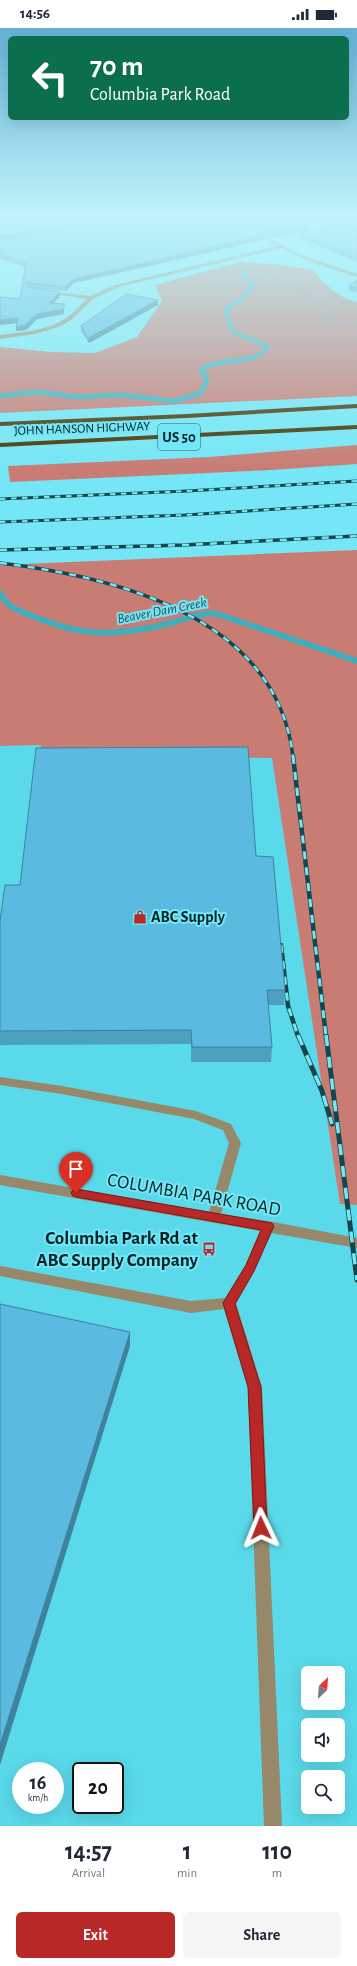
<!DOCTYPE html>
<html lang="en">
<head>
<meta charset="utf-8">
<style>
  :root { --surface:#fff; --page:#f6f6f7; --text:#1f2937; --muted:#747a83; --accent:#b72827 }
  body { margin:0; font-family:"Alegreya Sans",sans-serif; background:var(--page); color:var(--text); height:100vh; display:flex; flex-direction:column; font-size:15px; white-space:nowrap }
  * { box-sizing:border-box; margin:0 }
  p { font-size:13px; color:var(--muted) }
  .icon { flex:none; width:22px; height:22px; fill:none; stroke:currentColor; stroke-width:2; stroke-linecap:round; stroke-linejoin:round }
  .map { position:relative; height:1798px; overflow:hidden }
  .details { display:flex; flex-direction:column; background:var(--surface); flex:1 }
  .details>* { flex:none }
  .hud { position:absolute; left:8px; top:8px; width:341px; height:84px; border-radius:6px; box-shadow:0 4px 16px #0002; background:#0b6e4f; color:#fff; overflow:hidden }
  .needle { width:26px; rotate:25deg }
  .fabs { position:absolute; left:301px; top:1638px; display:grid; gap:8px }
  .fabs a { display:grid; place-items:center; width:44px; height:44px; border-radius:6px; background:var(--surface); box-shadow:0 4px 16px #0002; font-size:20px }
  .speed { position:absolute; left:12px; top:1734px; display:flex; gap:8px; font-size:20px; font-weight:700; text-align:center }
  .speed>* { display:grid; place-content:center; width:52px; height:52px; border-radius:50%; background:var(--surface); box-shadow:0 4px 16px #0002; line-height:1 }
  .speed small { font-size:10px; font-weight:400 }
  .speed .limit { border:2px solid #111; border-radius:6px; background:#fff; color:#111 }
  .pin { position:absolute; display:grid; place-items:center; width:34px; height:34px; color:#fff; margin:-41px -17px; border-radius:50% 50% 50% 0; rotate:-45deg; box-shadow:0 0 4px #0007 }
  .pin .icon { rotate:45deg }
  .me { position:absolute; width:44px; margin:-22px; rotate:358deg; stroke-linejoin:round; filter:drop-shadow(0 0 3px #0008) }
  .turn { display:flex; align-items:center; gap:14px; height:84px; padding:0 16px; font-size:18px }
  .turn .icon { width:52px; height:52px; stroke-width:2.5 }
  .turn b { display:block; font-size:28px; line-height:34px }
  .eta { display:flex; justify-content:space-evenly; align-items:center; height:68px; text-align:center }
  .eta b { font-size:24px; font-weight:700; line-height:28px }
  .action { display:flex; gap:8px; margin-top:auto; padding:8px 16px }
  .action a { flex:1; height:46px; border-radius:6px; background:var(--accent); color:#fff; font-size:16px; font-weight:700; line-height:46px; text-align:center }
  .action a+a { background:var(--page); color:var(--text) }
  .status { display:flex; justify-content:space-between; align-items:center; height:28px; padding:0 20px; background:var(--surface); direction:ltr }
  .status svg { height:11px; fill:currentColor }
  .map>svg:first-child { display:block }
  .built { fill:#59d9e9; fill-rule:evenodd }
  .forest { fill:#c97c74 }
  .lines { fill:none; stroke-linecap:round; stroke-linejoin:round }
  .stream-far2 { stroke:#42adba; stroke-width:4 }
  .stream-far1 { stroke:#42adba; stroke-width:5 }
  .stream { stroke:#42adba; stroke-width:6 }
  .path { stroke:#51aab6; stroke-width:1; stroke-dasharray:2 1; stroke-linecap:butt }
  .minor { fill:#968868; fill-rule:evenodd }
  .highway { fill:#47360a; fill-rule:evenodd }
  .rail-far3-casing { stroke:#15464c; stroke-width:3 }
  .rail-far2-casing { stroke:#15464c; stroke-width:3.5 }
  .rail-far1-casing { stroke:#15464c; stroke-width:4.5 }
  .rail-casing { stroke:#15464c; stroke-width:5 }
  .rail-far3 { stroke:#75e6f5; stroke-width:2; stroke-dasharray:5.5; stroke-linecap:butt }
  .rail-far2 { stroke:#75e6f5; stroke-width:2.5; stroke-dasharray:7; stroke-linecap:butt }
  .rail-far1 { stroke:#75e6f5; stroke-width:3; stroke-dasharray:8; stroke-linecap:butt }
  .rail { stroke:#75e6f5; stroke-width:3.5; stroke-dasharray:11; stroke-linecap:butt }
  .wall { fill:#4da0c0 }
  .shaded-wall { fill:#3f829c }
  .building { fill:#5abadf; stroke:#3f829c }
  .route { fill:#b72827; stroke:#771a19 }
  .labels { text-anchor:middle; dominant-baseline:central; stroke-width:4; stroke-linejoin:round; paint-order:stroke }
  .far-street-label { font-size:13px; fill:#002327; stroke:#75e6f5 }
  .far-water-label { font-size:14px; font-style:italic; fill:#27555b; stroke:#75e6f5 }
  .shield { fill:#75e6f5; stroke:#235e65; stroke-width:1 }
  .shield-label { font-size:15px; font-weight:bold; fill:#002327 }
  .poi-label { font-size:16px; font-weight:bold; fill:#002327; stroke:#75e6f5; text-anchor:start }
  .near-street-label { font-size:19px; fill:#002327; stroke:#75e6f5 }
  .near-poi-label { font-size:19px; font-weight:bold; fill:#002327; stroke:#75e6f5; text-anchor:end }
</style>
</head>
<body>
<div class="status"><b>14:56</b><svg viewBox="0 0 49 12"><path d="M0 12V9h3v3zM5 12V6h3v6zM10 12V3h3v9zM15 12V0h3v12zM26 1h20v11H26zM47 4h2v5h-2z"/></svg></div>
<div class="map">
<svg width="357" height="1798" viewBox="0 0 357 1798">
  <rect width="100%" height="100%" fill="#75e6f5"/>
  <path class="built" d="M41 717V727L272 729 340 1175 357 1177V1798H0V718ZM308 1645H338V1675H308ZM308 1697H338V1727H308ZM21 1743H55V1777H21ZM81 1743H115V1777H81ZM308 1749H338V1779H308Z"/>
  <g class="forest">
    <path d="M240 234 274 236 313 242C324 256 340 271 357 274V368L0 385V319L50 324 95 325 137 309 162 273 155 257Z"/>
    <path d="M357 417V436L271 442 10 454 8 438 209 429Z"/>
    <path d="M357 522V1177L340 1176 272 730 41 727V717L0 718V537Z"/>
  </g>
  <g class="lines">
    <path class="stream-far2" d="M244 243V249L251 253 252 258 243 271 226 281C229 287 228 294 231 300 233 307 260 313 268 319L263 325 252 330"/>
    <path class="stream-far1" d="M0 368 38 364 75 369 120 367 175 373 201 365 207 351 201 342C211 332 240 334 255 329"/>
    <path class="stream" d="M0 565C3 568 4 572 7 575 16 583 32 588 43 592 85 609 120 607 163 597 180 593 197 585 214 585L357 633"/>
    <path class="path" d="M253 241 270 248 274 252 303 260V264L328 280V290L357 301"/>
    <g class="minor">
      <path d="M224 189H229L235 191 299 226 357 246V249L316 236 281 220 119 259 93 271 71 292 61 298 35 306 0 311V307C22 304 48 303 66 290 74 285 80 277 87 271L47 265 45 263 90 268 115 257 277 218Z"/>
      <path d="M0 1049 62 1058 196 1083 231 1096 241 1115 221 1186 268 1193 357 1210V1220L271 1205 254 1244 236 1275 262 1359 282 1798H264L248 1359 224 1281 191 1285 0 1248V1238L191 1273 225 1270 245 1238 260 1203 0 1157V1147L209 1184 229 1115 223 1102 194 1091 62 1066 0 1057Z"/>
    </g>
    <g class="highway">
      <path d="M357 376V380L187 390 0 398V394L187 386Z"/>
      <path d="M357 397V401L0 419V415Z"/>
    </g>
    <g class="rail-far3-casing">
      <g id="rail-far3">
        <path d="M0 471 187 463 357 453"/>
        <path d="M0 494 185 487 357 476"/>
      </g>
    </g>
    <g class="rail-far2-casing">
      <g id="rail-far2">
        <path d="M0 522 184 517 357 508"/>
        <path d="M0 535C117 549 277 589 293 729"/>
      </g>
    </g>
    <g class="rail-far1-casing">
      <g id="rail-far1">
        <path d="M293 728 326 1008"/>
        <path d="M281 917 288 978 298 1008"/>
      </g>
    </g>
    <g class="rail-casing">
      <g id="rail">
        <path d="M298 1007 322 1063 332 1096"/>
        <path d="M326 1007 357 1252"/>
      </g>
    </g>
    <use href="#rail-far3" class="rail-far3"/>
    <use href="#rail-far2" class="rail-far2"/>
    <use href="#rail-far1" class="rail-far1"/>
    <use href="#rail" class="rail"/>
  </g>
  <g class="wall">
    <path d="M231 189H293L308 197V201L272 210 236 190Z"/>
    <path d="M357 193V234L297 209V205Z"/>
    <path d="M263 212 74 255 66 263 37 260 60 264V268L53 275 64 276V286L37 291 26 302 16 303 17 295 26 239 0 231V213Z"/>
    <path d="M357 252V264L349 263V258Z"/>
    <path d="M158 277 89 315 81 303V298Z"/>
    <path d="M256 828 285 962 284 977H268L272 1019 271 1034H191V1016L0 1017V893L20 857Z"/>
  </g>
  <g class="shaded-wall">
    <path d="M117 189H143L0 212V208Z"/>
    <path d="M308 197V201L272 210V205Z"/>
    <path d="M263 207V212L74 255 66 263 65 259 74 251Z"/>
    <path d="M60 264V268L49 280V275Z"/>
    <path d="M158 272V277L89 315 88 310Z"/>
    <path d="M64 281V286L37 291 26 302 16 303V299L37 286Z"/>
    <path d="M18 290V295L0 297V292Z"/>
    <path d="M130 1304V1318L0 1737V1717Z"/>
  </g>
  <g class="building">
    <path d="M0 189H117L0 208Z"/>
    <path d="M145 189H228L263 207 74 251 65 259 25 254 27 259 60 264 49 275 64 276V281L37 286 25 297 16 299 18 290 0 292V269L20 271 26 235 0 226V213Z"/>
    <path d="M242 189H293L308 197 272 205Z"/>
    <path d="M357 193V230L297 205Z"/>
    <path d="M357 252V260L349 258Z"/>
    <path d="M126 266 158 272 88 310 81 298Z"/>
    <path d="M248 719 256 828 273 829 285 962H267L272 1019H192L191 1002 0 1003V893L5 857H20L36 720Z"/>
    <path d="M0 1276 130 1304 0 1717Z"/>
  </g>
  <linearGradient id="sky" x2="0" y2="1"><stop stop-color="#65b1d6"/><stop offset="0.43" stop-color="#c1f4fa"/><stop offset="1" stop-color="#c1f4fa" stop-opacity="0"/></linearGradient>
  <rect width="357" height="441" fill="url(#sky)"/>
  <path class="route" d="M76 1161 272 1195 274 1198 254 1243 235 1276 261 1359 267 1500 265 1505 261 1507 256 1505 254 1500 248 1359 223 1275 246 1237 261 1202 76 1169 73 1168 71 1165 73 1162Z"/>
  <defs>
    <g id="shop-bare" transform="scale(1.08)"><path d="M-5-2.5h2.3a2.7 3.5 0 0 1 5.4 0H5L5.5 6h-11ZM-1.5-2.5h3a1.5 2.3 0 0 0-3 0Z" fill="#b72827" stroke="#75e6f5" stroke-width="2.5" paint-order="stroke"/></g>
    <g id="bus-bare" transform="scale(1.08)"><path d="M-5-6H5V4H4V6H2V4H-2V6H-4V4H-5ZM-3.5-4V0h7V-4ZM-3.5 1.2v1.5H-2V1.2ZM2 1.2v1.5H3.5V1.2Z" fill="#b72827" stroke="#75e6f5" stroke-width="2.5" paint-order="stroke"/></g>
  </defs>
  <g fill-rule="evenodd">
    <use href="#shop-bare" x="140" y="889"/>
    <use href="#bus-bare" x="209" y="1221"/>
  </g>
  <g class="labels">
    <g class="far-street-label">
      <text transform="translate(82 401) rotate(-2)">JOHN HANSON HIGHWAY</text>
    </g>
    <g class="far-water-label">
      <text transform="translate(162 583) rotate(-11)">Beaver Dam Creek</text>
    </g>
    <rect class="shield" x="158" y="396" width="42" height="26" rx="3"/>
    <g class="shield-label">
      <text x="179" y="409">US 50</text>
    </g>
    <g class="poi-label">
      <text x="151" y="889">ABC Supply</text>
    </g>
    <g class="near-street-label">
      <text transform="translate(194 1167) rotate(10)">COLUMBIA PARK ROAD</text>
    </g>
    <g class="near-poi-label">
      <text x="198" y="1210">Columbia Park Rd at<tspan x="198" dy="22">ABC Supply Company</tspan></text>
    </g>
  </g>
</svg>
<div class="fabs">
<a><svg class="needle" viewBox="-14 -14 28 28"><path d="M0-13l5 13h-10z" fill="#e53935"/><path d="M0 13l5-13h-10z" fill="#747a83"/></svg></a>
<a><svg class="icon" aria-label="sound" viewBox="0 0 24 24"><path d="M4 9h4l5-4v14l-5-4H4zM17 9q2 3 0 6"/></svg></a>
<a><svg class="icon" aria-label="search" viewBox="0 0 24 24"><circle cx="10" cy="10" r="6"/><path d="M15 15l6 6"/></svg></a>
</div>
<div class="speed"><div>16<small>km/h</small></div><div class="limit">20</div></div>
<div class="pin" style="left:76px;top:1165px;background:#d93025"><svg class="icon" aria-label="arrive" viewBox="0 0 24 24"><path d="M6 21V4h12l-3 4 3 4H6"/></svg></div>
<svg class="me" style="left:261px;top:1500px" viewBox="-20 -20 40 40"><path d="M0-17L14 15 0 8-14 15z" fill="#b72827" stroke="#fff" stroke-width="4"/></svg>
<div class="hud">
<div class="turn"><svg class="icon" aria-label="left" viewBox="0 0 24 24"><path d="M17 20v-9H6M10 6l-5 5 5 5"/></svg><div><b>70 m</b>Columbia Park Road</div></div>
</div>
</div>
<section class="details">
<div class="eta">
<div><b>14:57</b><p>Arrival</p></div>
<div><b>1</b><p>min</p></div>
<div><b>110</b><p>m</p></div>
</div>
<div class="action"><a>Exit</a><a>Share</a></div>
</section>
</body>
</html>
